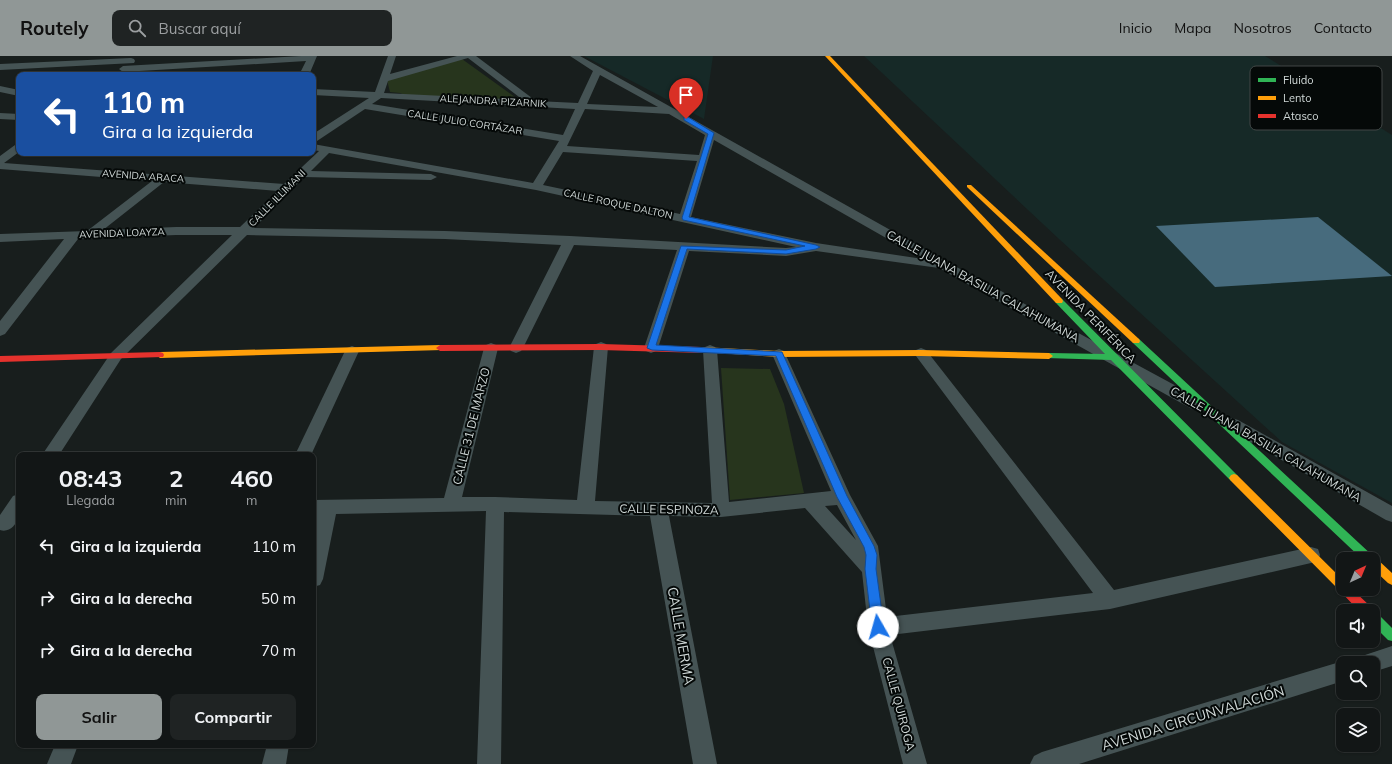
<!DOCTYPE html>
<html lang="es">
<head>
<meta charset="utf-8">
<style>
  :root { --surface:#121616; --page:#1f2323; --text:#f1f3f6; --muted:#9c9fa1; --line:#313535; --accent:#909796 }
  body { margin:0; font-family:Mulish,sans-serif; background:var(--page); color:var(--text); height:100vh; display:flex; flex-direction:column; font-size:15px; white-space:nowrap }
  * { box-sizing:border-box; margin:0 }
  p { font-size:13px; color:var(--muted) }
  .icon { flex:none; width:22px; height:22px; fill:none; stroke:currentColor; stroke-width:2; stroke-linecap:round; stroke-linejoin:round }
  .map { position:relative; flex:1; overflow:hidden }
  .details { position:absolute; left:16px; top:396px; width:300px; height:296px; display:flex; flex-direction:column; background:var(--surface); border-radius:8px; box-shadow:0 1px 3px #0004,0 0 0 1px var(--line) }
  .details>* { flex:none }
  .guide { position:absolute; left:16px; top:16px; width:300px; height:84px; border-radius:8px; box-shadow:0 1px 3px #0004,0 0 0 1px var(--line); background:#1a4fa0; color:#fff; overflow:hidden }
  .needle { width:26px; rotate:44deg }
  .tools { position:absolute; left:1336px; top:496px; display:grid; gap:8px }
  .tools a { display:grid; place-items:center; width:44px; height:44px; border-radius:8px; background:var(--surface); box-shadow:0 1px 3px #0004,0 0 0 1px var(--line); font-size:20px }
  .pin { position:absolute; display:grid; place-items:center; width:34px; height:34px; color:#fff; margin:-41px -17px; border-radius:50% 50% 50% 0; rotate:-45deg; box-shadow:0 0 4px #0007 }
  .pin .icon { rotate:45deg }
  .me { position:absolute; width:44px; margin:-22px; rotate:353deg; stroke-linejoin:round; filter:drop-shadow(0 0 3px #0008) }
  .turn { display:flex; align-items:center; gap:14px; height:84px; padding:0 20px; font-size:18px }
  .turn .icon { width:52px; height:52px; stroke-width:2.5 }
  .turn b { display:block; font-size:28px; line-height:34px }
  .eta { display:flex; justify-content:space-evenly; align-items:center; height:68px; text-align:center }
  .eta b { font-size:24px; font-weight:700; line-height:28px }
  .primary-button { display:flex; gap:8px; margin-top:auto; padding:8px 20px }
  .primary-button a { flex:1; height:46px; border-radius:8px; background:var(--accent); color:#111; font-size:16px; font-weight:700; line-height:46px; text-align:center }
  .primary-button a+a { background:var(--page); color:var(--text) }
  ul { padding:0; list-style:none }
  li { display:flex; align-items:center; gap:12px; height:52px; padding:0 20px }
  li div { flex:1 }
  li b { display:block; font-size:15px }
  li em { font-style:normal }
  header { display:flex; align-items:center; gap:24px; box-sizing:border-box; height:56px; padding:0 20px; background:var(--accent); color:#111 }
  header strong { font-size:19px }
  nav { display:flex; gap:22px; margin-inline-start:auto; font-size:14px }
  .search { width:280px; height:36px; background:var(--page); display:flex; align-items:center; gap:10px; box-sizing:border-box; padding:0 14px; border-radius:8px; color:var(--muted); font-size:15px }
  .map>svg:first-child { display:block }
  .built { fill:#162927 }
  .green { fill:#27351d }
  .water { fill:#476b7d }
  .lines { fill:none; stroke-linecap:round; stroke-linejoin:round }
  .street { fill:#455354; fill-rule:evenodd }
  .fast { fill:#30b455; fill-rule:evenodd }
  .slow { fill:#ff9f0a; fill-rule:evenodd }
  .jam { fill:#e5322d; fill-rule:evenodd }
  .route { fill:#1a73e8; stroke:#114b97 }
  .labels { text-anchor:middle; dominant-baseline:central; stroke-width:4; stroke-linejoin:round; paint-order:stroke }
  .far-street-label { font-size:10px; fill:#d0d8d7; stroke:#050908 }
  .street-label { font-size:12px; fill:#d0d8d7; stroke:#050908 }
  .near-street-label { font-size:14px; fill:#d0d8d7; stroke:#050908 }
  .key { fill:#050908; stroke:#424746; stroke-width:1 }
  .key-label { font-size:11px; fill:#d0d8d7 }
</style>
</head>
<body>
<header>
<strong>Routely</strong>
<div class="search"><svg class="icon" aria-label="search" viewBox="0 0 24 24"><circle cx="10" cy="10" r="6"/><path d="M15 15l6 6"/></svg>Buscar aquí</div>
<nav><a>Inicio</a><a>Mapa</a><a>Nosotros</a><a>Contacto</a></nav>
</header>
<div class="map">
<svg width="1392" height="708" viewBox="0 0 1392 708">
  <rect width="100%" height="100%" fill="#181e1d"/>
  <g class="built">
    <path d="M584 0H713L704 63Z"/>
    <path d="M864 0H1265L1392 79V447L1282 386 1059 183Z"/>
  </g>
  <g class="green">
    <path d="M462 3 519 44 410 41 400 37 390 36 387 24Z"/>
    <path d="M721 312 770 313 784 348 804 437 730 444Z"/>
  </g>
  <path class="water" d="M1318 161 1392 220 1215 231 1156 170Z"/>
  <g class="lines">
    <g class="street">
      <path d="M301 0H317L309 19H299L306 5 123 16 119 13 123 10Z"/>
      <path d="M388 0H396L390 18 457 0H476L536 45 578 47 593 15 570 0H580L951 208 1204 345 1206 349 1204 353 1198 355 1192 353 939 212 816 195 786 200 689 195 658 292 656 295 651 297 646 295 644 292 677 194 574 189 523 292 521 295 516 297 511 295 509 292 561 189 445 183 247 179 121 303 59 399H42L111 297 232 179H176L78 183 5 278 0 280V265L64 183 0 186V178L87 175 152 125 0 113V100L15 89 19 88V96L4 107 284 128 319 95 313 94V88L533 127 559 85 365 53 317 85 313 86V78L369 42 313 39V33L375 36ZM468 2 523 44 384 37 388 25ZM600 19 658 51 587 48ZM381 42 575 53 563 79 372 48ZM585 53 669 58 705 79 699 99 567 90ZM714 84 923 203 816 187 691 161ZM563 96 697 105 680 158 543 129ZM329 97 536 134 796 191 786 192 570 180 445 175 254 172 304 121 431 124 437 121 431 118 311 115ZM164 126 278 135 240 171H176L103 174Z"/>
      <path d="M131 2 134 3 135 5 134 7 0 14V8Z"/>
      <path d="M0 30 19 34V40L0 36Z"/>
      <path d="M0 57 19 58V64L0 63Z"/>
      <path d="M601 286 606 288 608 291 595 445 712 447 703 294 705 291 710 289 715 291 717 294 729 446 831 435 772 298 774 295 779 293 784 295 850 439 878 490 887 561 1093 537 916 300 914 297 916 294 921 292 926 294 1114 534 1311 491 1318 493 1320 499 1318 505 1311 507 1110 553 890 579 927 708H903L868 571 862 516 805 452 721 461 669 460 717 708H693L650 460 504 456 501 708H477L486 455 336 458 323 523 320 529 313 531V478L317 458H313V444L444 442 484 292 486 289 491 287 496 289 498 292 462 441H495L577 444 594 291 596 288ZM837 449 856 484 825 450Z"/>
      <path d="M352 290 357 292 359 295 311 399H295L345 295 347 292Z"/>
      <path d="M1232 362 1238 364 1392 450V466L1386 464 1226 372 1224 368 1226 364Z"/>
      <path d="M19 438C19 445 21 455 19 461 16 469 9 477 0 474V459L13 440Z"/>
      <path d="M1392 590V610L1373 616V607H1359L1362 600Z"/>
      <path d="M1343 605 1348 607H1343V625L1079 708H1030L1034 700 1042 696Z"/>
      <path d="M55 689H78L71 708H47Z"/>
      <path d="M267 689H289L286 708H262Z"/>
    </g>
    <g class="fast">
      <path d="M1056 243H1062L1237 419 1239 422 1237 425H1231L1111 304 1046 302 1045 300 1049 297 1105 298 1056 247 1055 245Z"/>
      <path d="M1136 282 1139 283 1373 500 1374 503 1373 506V503H1362L1133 287 1132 285 1133 283Z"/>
      <path d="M1373 556 1377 557 1392 572V585L1388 584 1373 569Z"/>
    </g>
    <g class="slow">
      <path d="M825 0H830L1062 243 1063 245 1062 247H1056Z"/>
      <path d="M967 129H971L1139 283 1140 285 1139 287H1133L967 131Z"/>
      <path d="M440 289 443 290 444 292 443 294 160 302 156 299 160 296Z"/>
      <path d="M702 291 779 295 921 294 1049 297 1053 300 1049 303 921 300 779 301 699 296 698 294Z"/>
      <path d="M1234 418 1237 419 1343 524V533H1348L1347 534 1343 536 1339 534 1231 425 1229 422 1231 419Z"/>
      <path d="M1373 501 1377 503 1392 517V529L1388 527 1373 513V503H1369Z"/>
    </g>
    <g class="jam">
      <path d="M601 288 702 291 706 294 702 297 601 294 440 295 436 292 440 289Z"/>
      <path d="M160 296 163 297 164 299 163 301 0 306V300Z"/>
      <path d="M1343 529V533H1352L1371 551 1373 555H1359L1341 536 1339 533Z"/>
    </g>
  </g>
  <path class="route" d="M684 61H688L714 77 689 161 816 189 820 191 816 193 786 198 687 193 656 289 782 296 847 440 874 490 877 499 876 513 884 571 882 575 878 576 874 575 872 571 865 513 866 499 864 491 837 441 776 300 652 294 647 292 681 190 786 194 805 190 683 164 682 162 708 78 684 64Z"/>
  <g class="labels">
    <g class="far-street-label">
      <text transform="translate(493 45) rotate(3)">ALEJANDRA PIZARNIK</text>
      <text transform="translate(465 66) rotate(9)">CALLE JULIO CORTÁZAR</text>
      <text transform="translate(143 120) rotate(4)">AVENIDA ARACA</text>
      <text transform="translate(277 142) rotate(-45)">CALLE ILLIMANI</text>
      <text transform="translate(618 148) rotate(12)">CALLE ROQUE DALTON</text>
      <text transform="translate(122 177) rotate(-2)">AVENIDA LOAYZA</text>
    </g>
    <g class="street-label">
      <text transform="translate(983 230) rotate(29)">CALLE JUANA BASILIA CALAHUMANA</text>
      <text transform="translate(1091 260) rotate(46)">AVENIDA PERIFÉRICA</text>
      <text transform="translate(471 370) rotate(-76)">CALLE 31 DE MARZO</text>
      <text transform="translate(1266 388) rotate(30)">CALLE JUANA BASILIA CALAHUMANA</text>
      <text transform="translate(669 453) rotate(1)">CALLE ESPINOZA</text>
      <text transform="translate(899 648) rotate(75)">CALLE QUIROGA</text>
    </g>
    <g class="near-street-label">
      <text transform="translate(681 580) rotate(80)">CALLE MERMA</text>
      <text transform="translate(1193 662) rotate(-17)">AVENIDA CIRCUNVALACIÓN</text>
    </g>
  </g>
  <rect x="1250" y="10" width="132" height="64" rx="6" class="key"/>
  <rect x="1258" y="22" width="18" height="4" fill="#30b455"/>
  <rect x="1258" y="40" width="18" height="4" fill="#ff9f0a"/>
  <rect x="1258" y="58" width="18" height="4" fill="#e5322d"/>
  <g class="key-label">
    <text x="1283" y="28">Fluido</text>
    <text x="1283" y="46">Lento</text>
    <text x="1283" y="64">Atasco</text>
  </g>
</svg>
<div class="tools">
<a><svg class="needle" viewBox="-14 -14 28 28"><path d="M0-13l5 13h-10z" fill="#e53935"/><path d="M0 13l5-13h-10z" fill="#9c9fa1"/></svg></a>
<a><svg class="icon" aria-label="sound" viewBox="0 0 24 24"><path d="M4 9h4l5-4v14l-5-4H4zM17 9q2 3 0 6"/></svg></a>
<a><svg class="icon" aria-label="search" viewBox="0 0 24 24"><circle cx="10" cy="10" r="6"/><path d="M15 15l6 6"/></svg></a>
<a><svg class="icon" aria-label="layers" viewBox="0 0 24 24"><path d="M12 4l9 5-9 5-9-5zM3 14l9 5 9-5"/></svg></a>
</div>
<div class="pin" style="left:686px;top:63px;background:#d93025"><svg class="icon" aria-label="arrive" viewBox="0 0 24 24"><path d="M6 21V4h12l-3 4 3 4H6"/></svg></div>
<svg class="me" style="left:878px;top:571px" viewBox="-20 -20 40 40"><circle r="19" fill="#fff"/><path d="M0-13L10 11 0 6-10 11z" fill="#1a73e8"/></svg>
<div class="guide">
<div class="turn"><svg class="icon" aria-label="left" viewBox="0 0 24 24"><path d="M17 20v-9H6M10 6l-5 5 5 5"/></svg><div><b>110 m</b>Gira a la izquierda</div></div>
</div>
<section class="details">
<div class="eta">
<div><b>08:43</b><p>Llegada</p></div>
<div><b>2</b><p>min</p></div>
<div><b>460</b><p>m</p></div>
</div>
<ul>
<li><svg class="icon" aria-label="left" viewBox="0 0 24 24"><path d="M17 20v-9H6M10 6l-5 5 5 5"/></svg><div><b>Gira a la izquierda</b></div><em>110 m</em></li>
<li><svg class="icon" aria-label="right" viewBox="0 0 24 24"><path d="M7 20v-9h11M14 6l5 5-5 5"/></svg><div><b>Gira a la derecha</b></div><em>50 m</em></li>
<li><svg class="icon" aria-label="right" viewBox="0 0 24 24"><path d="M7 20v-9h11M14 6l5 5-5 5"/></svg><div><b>Gira a la derecha</b></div><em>70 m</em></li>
</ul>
<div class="primary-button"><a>Salir</a><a>Compartir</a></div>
</section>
</div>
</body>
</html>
